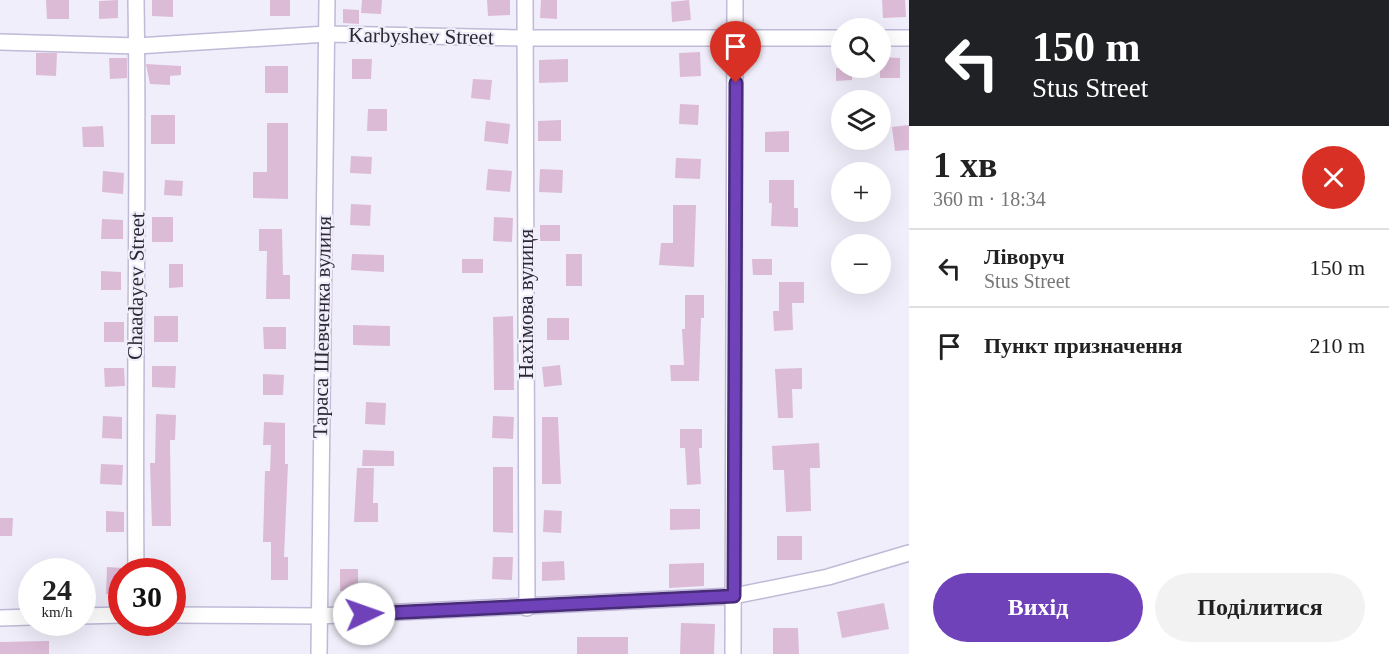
<!DOCTYPE html>
<html lang="uk">
<head>
<meta charset="utf-8">
<style>
  :root { --surface:#fff; --page:#f2f2f2; --text:#222; --muted:#767676; --line:#e0e0e0; --accent:#6f42ba }
  body { margin:0; font-family:Georgia,serif; background:var(--page); color:var(--text); height:100vh; display:flex; flex-direction:column; font-size:22px; white-space:nowrap }
  * { box-sizing:border-box; margin:0 }
  p { font-size:20px; color:var(--muted) }
  .icon { flex:none; width:33px; height:33px; fill:none; stroke:currentColor; stroke-width:2; stroke-linecap:round; stroke-linejoin:round }
  .map { position:relative; flex:1; overflow:hidden }
  .details { display:flex; flex-direction:column; background:var(--surface); width:480px }
  .details>* { flex:none }
  .top-card { background:#202124; color:#fff; overflow:hidden }
  .fabs { position:absolute; left:831px; top:18px; display:grid; gap:12px }
  .fabs a { display:grid; place-items:center; width:60px; height:60px; border-radius:50%; background:var(--surface); box-shadow:0 6px 24px #0002; font-size:30px }
  .speed { position:absolute; left:18px; top:558px; display:flex; gap:12px; font-size:30px; font-weight:700; text-align:center }
  .speed>* { display:grid; place-content:center; width:78px; height:78px; border-radius:50%; background:var(--surface); box-shadow:0 6px 24px #0002; line-height:1 }
  .speed small { font-size:15px; font-weight:400 }
  .speed .limit { border:9px solid #d22; background:#fff; color:#111 }
  .pin { position:absolute; display:grid; place-items:center; width:51px; height:51px; color:#fff; margin:-62px -26px; border-radius:50% 50% 50% 0; rotate:-45deg; box-shadow:0 0 6px #0007 }
  .pin .icon { rotate:45deg }
  .me { position:absolute; width:66px; margin:-33px; rotate:87deg; stroke-linejoin:round; filter:drop-shadow(0 0 4px #0008) }
  .turn { display:flex; align-items:center; gap:21px; height:126px; padding:0 24px; font-size:27px }
  .turn .icon { width:78px; height:78px; stroke-width:2.5 }
  .turn b { display:block; font-size:42px; line-height:51px }
  .round { display:grid; place-items:center; flex:none; width:63px; height:63px; border-radius:32px; background:var(--page) }
  .head { display:flex; align-items:center; justify-content:space-between; height:102px; padding:0 24px }
  h1 { font-size:36px; font-weight:800; line-height:45px }
  .cta { display:flex; gap:12px; margin-top:auto; padding:12px 24px }
  .cta a { flex:1; height:69px; border-radius:36px; background:var(--accent); color:#fff; font-size:24px; font-weight:800; line-height:69px; text-align:center }
  .cta a+a { background:var(--page); color:var(--text) }
  ul { padding:0; list-style:none }
  li { display:flex; align-items:center; gap:18px; height:78px; padding:0 24px; border-top:2px solid var(--line) }
  li div { flex:1 }
  li b { display:block; font-size:22px }
  li em { font-style:normal }
  main { display:flex; flex:1; min-height:0 }
  .map>svg:first-child { display:block }
  .building { fill:#dcbbd6 }
  .lines { fill:none; stroke-linecap:round; stroke-linejoin:round }
  .street-casing { stroke:#c0b9d7; stroke-width:18 }
  .street { stroke:#fff; stroke-width:15 }
  .route-casing { stroke:#482b79; stroke-width:15 }
  .route { stroke:#6f42ba; stroke-width:10 }
  .labels { text-anchor:middle; dominant-baseline:central; stroke-width:4.5; stroke-linejoin:round; paint-order:stroke }
  .street-label { font-size:21px; fill:#2b2833; stroke:#f1eefb }
</style>
</head>
<body>
<main>
<div class="map">
<svg width="909" height="654" viewBox="0 0 909 654">
  <rect width="100%" height="100%" fill="#f1eefb"/>
  <g class="building">
    <path d="M46 0H69V19H47Z"/>
    <path d="M118 0V18L99 19V1Z"/>
    <path d="M152 0H173V17L152 16Z"/>
    <rect x="270" y="0" width="20" height="16"/>
    <path d="M362 0H382L381 14 361 13Z"/>
    <path d="M487 0H510V15L488 16Z"/>
    <path d="M541 0H557V19L540 18Z"/>
    <path d="M689 0 691 20 672 22 671 2Z"/>
    <path d="M882 0H905L906 17 883 18Z"/>
    <path d="M343 9 359 10V24L343 23Z"/>
    <path d="M700 52 701 76 680 77 679 53Z"/>
    <path d="M36 53H57L56 76 36 75Z"/>
    <path d="M880 57 900 58V78H880Z"/>
    <path d="M109 58H127V78L110 79Z"/>
    <path d="M352 59H372L371 79H352Z"/>
    <path d="M568 59V82L539 83V60Z"/>
    <path d="M146 64 181 66V75L170 76V85L150 84Z"/>
    <rect x="265" y="66" width="23" height="27"/>
    <path d="M836 68H852V80L836 81Z"/>
    <path d="M473 79 492 80 490 100 471 98Z"/>
    <path d="M680 104 699 105 698 125 679 124Z"/>
    <path d="M368 109H387V131H367Z"/>
    <rect x="151" y="115" width="24" height="29"/>
    <path d="M561 120V141H538V121Z"/>
    <path d="M486 121 510 124 508 144 484 141Z"/>
    <path d="M267 123H288V199L253 198V172H267Z"/>
    <path d="M909 125V150L895 151 892 127Z"/>
    <path d="M103 126 104 147H83L82 127Z"/>
    <path d="M789 131V152H765V132Z"/>
    <path d="M351 156 372 157 371 174 350 173Z"/>
    <path d="M676 158 701 159 700 179 675 178Z"/>
    <path d="M488 169 512 171 510 192 486 190Z"/>
    <path d="M540 169 563 170 562 193 539 192Z"/>
    <path d="M103 171 124 173 123 194 102 192Z"/>
    <path d="M165 180 183 181 182 196 164 195Z"/>
    <path d="M769 180H794V208H798V227L771 226 772 203H769Z"/>
    <path d="M351 204 371 205 370 226 350 225Z"/>
    <path d="M673 205H696L694 267 659 265 661 243H673Z"/>
    <rect x="152" y="217" width="21" height="25"/>
    <path d="M494 217 513 218 512 242 493 241Z"/>
    <path d="M102 219 123 220V239H101Z"/>
    <rect x="540" y="225" width="20" height="16"/>
    <path d="M259 229H282L283 275H290V299H266L267 251H259Z"/>
    <path d="M352 254 384 255V272L351 270Z"/>
    <rect x="566" y="254" width="16" height="32"/>
    <rect x="462" y="259" width="21" height="14"/>
    <path d="M752 259H772V275H753Z"/>
    <path d="M169 264H183V287L169 288Z"/>
    <path d="M101 271 121 272V290H101Z"/>
    <path d="M779 282H804V303H792L793 330 774 331 773 311H779Z"/>
    <path d="M685 295H704V318H701L699 381H671L670 365H684L682 329H685Z"/>
    <rect x="154" y="316" width="24" height="26"/>
    <path d="M513 316 514 390H494L493 317Z"/>
    <rect x="547" y="318" width="22" height="22"/>
    <rect x="104" y="322" width="20" height="20"/>
    <path d="M353 325 390 326V346L353 345Z"/>
    <path d="M263 327H286V349H264Z"/>
    <path d="M560 365 562 385 544 387 542 367Z"/>
    <path d="M152 366H176L175 388 152 387Z"/>
    <path d="M104 368H124L125 386 105 387Z"/>
    <path d="M802 368V389H792L793 418H778L775 369Z"/>
    <path d="M263 374 284 375 283 395H263Z"/>
    <path d="M366 402 386 403 385 425 365 424Z"/>
    <path d="M156 414 176 415 175 440H170L171 526H152L150 463H155Z"/>
    <path d="M103 416 122 417V439L102 438Z"/>
    <path d="M493 416 514 417 513 439 492 438Z"/>
    <path d="M542 417H558L561 484H542Z"/>
    <path d="M264 422 285 423V464H288L284 557H288V580H271V542H263L265 471H270L271 445H263Z"/>
    <path d="M680 429H702V448H699L701 484 687 485 685 448H680Z"/>
    <path d="M819 443 820 468H810L811 511 786 512 784 470H773L772 446Z"/>
    <path d="M363 450 394 451V466H362Z"/>
    <path d="M101 464 123 465 122 485 100 484Z"/>
    <path d="M493 467H513V533L493 532Z"/>
    <path d="M357 468H374L373 503H378V522H354Z"/>
    <path d="M670 509H700V529L670 530Z"/>
    <path d="M544 510 562 511 561 533 543 532Z"/>
    <path d="M106 511 124 512V532H106Z"/>
    <path d="M0 518H13L12 536H0Z"/>
    <rect x="777" y="536" width="25" height="24"/>
    <path d="M493 557H513L512 580 492 579Z"/>
    <path d="M564 561 565 580 542 581V562Z"/>
    <path d="M704 563V586L669 588V564Z"/>
    <path d="M107 567 122 568V594H106Z"/>
    <rect x="340" y="569" width="18" height="22"/>
    <path d="M884 603 889 629 842 638 837 612Z"/>
    <path d="M681 623 715 624 714 654H680Z"/>
    <path d="M773 628H798L799 654H773Z"/>
    <rect x="577" y="637" width="51" height="17"/>
    <path d="M49 641V654H0V642Z"/>
  </g>
  <g class="lines">
    <g class="street-casing">
      <g id="street">
        <path d="M136 0C139 191 134 381 136 572"/>
        <path d="M525 0 527 608"/>
        <path d="M880 38H909"/>
        <path d="M0 42 137 46 327 34 526 38H842"/>
        <path d="M172 615 318 616 734 596 828 577 909 553"/>
        <path d="M82 616 122 615"/>
        <path d="M0 618 32 617"/>
        <path d="M319 654 327 0"/>
        <path d="M733 654 735 0"/>
      </g>
    </g>
    <use href="#street" class="street"/>
  </g>
  <g class="lines">
    <g class="route-casing">
      <path id="route" d="M364 614 734 596 736 83"/>
    </g>
    <use href="#route" class="route"/>
  </g>
  <g class="labels">
    <g class="street-label">
      <text transform="translate(421 36) rotate(1)">Karbyshev Street</text>
      <text transform="translate(136 286) rotate(-89)">Chaadayev Street</text>
      <text transform="translate(526 304) rotate(-90)">Нахімова вулиця</text>
      <text transform="translate(322 327) rotate(-89)">Тараса Шевченка вулиця</text>
    </g>
  </g>
</svg>
<div class="fabs">
<a><svg class="icon" aria-label="search" viewBox="0 0 24 24"><circle cx="10" cy="10" r="6"/><path d="M15 15l6 6"/></svg></a>
<a><svg class="icon" aria-label="layers" viewBox="0 0 24 24"><path d="M12 4l9 5-9 5-9-5zM3 14l9 5 9-5"/></svg></a>
<a>+</a>
<a>−</a>
</div>
<div class="speed"><div>24<small>km/h</small></div><div class="limit">30</div></div>
<div class="pin" style="left:736px;top:83px;background:#d93025"><svg class="icon" aria-label="arrive" viewBox="0 0 24 24"><path d="M6 21V4h12l-3 4 3 4H6"/></svg></div>
<svg class="me" style="left:364px;top:614px" viewBox="-20 -20 40 40"><circle r="19" fill="#fff"/><path d="M0-13L10 11 0 6-10 11z" fill="#6f42ba"/></svg>
</div>
<section class="details">
<div class="top-card">
<div class="turn"><svg class="icon" aria-label="left" viewBox="0 0 24 24"><path d="M17 20v-9H6M10 6l-5 5 5 5"/></svg><div><b>150 m</b>Stus Street</div></div>
</div>
<div class="head"><div><h1>1 хв</h1><p>360 m · 18:34</p></div><a class="round" style="background:#d93025;color:#fff"><svg class="icon" aria-label="close" viewBox="0 0 24 24"><path d="M6 6l12 12M18 6L6 18"/></svg></a></div>
<ul>
<li><svg class="icon" aria-label="left" viewBox="0 0 24 24"><path d="M17 20v-9H6M10 6l-5 5 5 5"/></svg><div><b>Ліворуч</b><p>Stus Street</p></div><em>150 m</em></li>
<li><svg class="icon" aria-label="arrive" viewBox="0 0 24 24"><path d="M6 21V4h12l-3 4 3 4H6"/></svg><div><b>Пункт призначення</b></div><em>210 m</em></li>
</ul>
<div class="cta"><a>Вихід</a><a>Поділитися</a></div>
</section>
</main>
</body>
</html>
